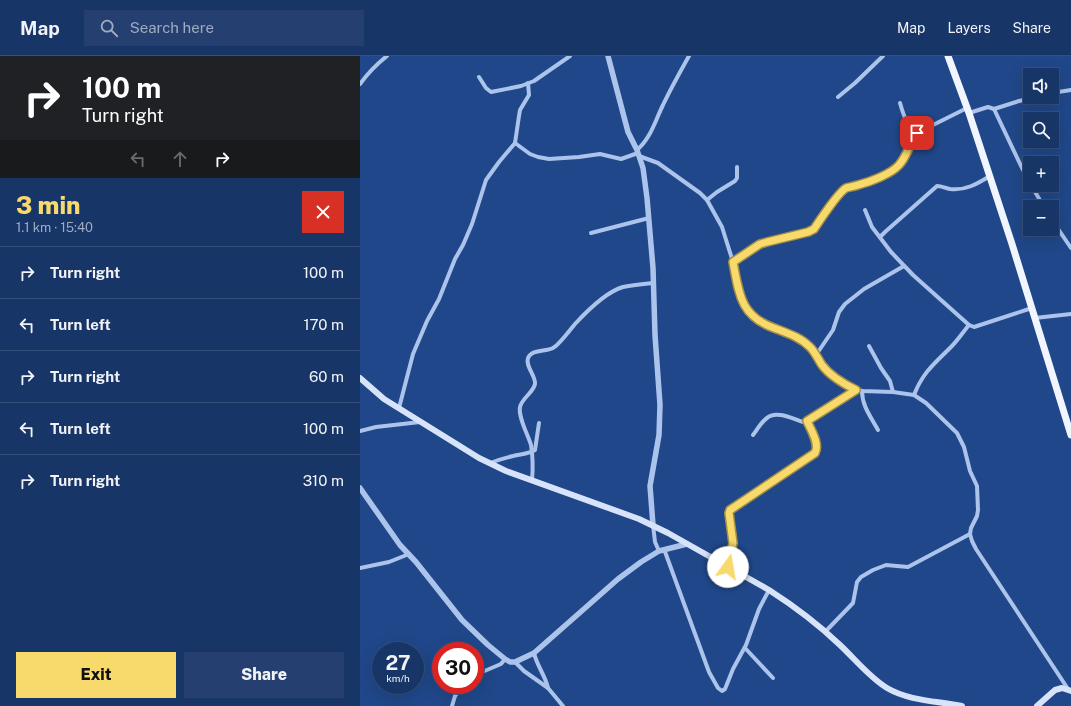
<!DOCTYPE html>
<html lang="en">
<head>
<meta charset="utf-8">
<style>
  :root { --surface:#183567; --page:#254070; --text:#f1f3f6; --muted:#9fabc0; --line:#36507b; --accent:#f8d96c }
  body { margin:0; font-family:"Public Sans",sans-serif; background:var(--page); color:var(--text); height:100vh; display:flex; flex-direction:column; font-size:15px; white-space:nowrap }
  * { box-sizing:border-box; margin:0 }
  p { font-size:13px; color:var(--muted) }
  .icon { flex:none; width:22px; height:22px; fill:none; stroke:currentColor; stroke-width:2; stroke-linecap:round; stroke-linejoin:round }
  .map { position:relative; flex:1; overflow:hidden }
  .sheet { display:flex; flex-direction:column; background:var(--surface); width:360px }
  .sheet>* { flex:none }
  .top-card { background:#202124; color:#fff; overflow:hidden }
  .controls { position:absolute; left:663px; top:12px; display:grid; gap:8px }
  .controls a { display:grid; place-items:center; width:36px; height:36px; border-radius:0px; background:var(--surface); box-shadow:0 4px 16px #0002,0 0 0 1px var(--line); font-size:20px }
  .speed { position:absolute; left:12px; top:586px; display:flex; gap:8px; font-size:20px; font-weight:700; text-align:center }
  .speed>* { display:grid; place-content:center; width:52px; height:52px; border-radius:50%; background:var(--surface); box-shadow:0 4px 16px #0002,0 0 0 1px var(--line); line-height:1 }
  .speed small { font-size:10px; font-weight:400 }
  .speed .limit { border:6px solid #d22; background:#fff; color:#111 }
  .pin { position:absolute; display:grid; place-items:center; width:34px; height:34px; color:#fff; margin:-17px; border-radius:8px; box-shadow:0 2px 6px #0006 }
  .me { position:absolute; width:44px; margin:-22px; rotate:13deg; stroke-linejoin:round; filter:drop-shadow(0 0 3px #0008) }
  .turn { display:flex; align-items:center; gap:14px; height:84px; padding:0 16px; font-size:18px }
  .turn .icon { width:52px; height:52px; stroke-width:2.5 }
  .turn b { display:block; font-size:28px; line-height:34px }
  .lanes { display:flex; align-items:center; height:38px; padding:0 16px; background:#0003; justify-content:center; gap:20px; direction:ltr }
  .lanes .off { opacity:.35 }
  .round { display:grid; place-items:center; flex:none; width:42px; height:42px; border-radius:0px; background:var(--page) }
  .headline { display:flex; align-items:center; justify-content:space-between; height:68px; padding:0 16px }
  h1 { font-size:24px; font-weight:800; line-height:30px; color:var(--accent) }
  .button { display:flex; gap:8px; margin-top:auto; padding:8px 16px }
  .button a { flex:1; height:46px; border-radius:0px; background:var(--accent); color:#111; font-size:16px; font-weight:800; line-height:46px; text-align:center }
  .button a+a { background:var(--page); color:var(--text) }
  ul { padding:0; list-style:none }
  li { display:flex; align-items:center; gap:12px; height:52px; padding:0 16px; border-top:1px solid var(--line) }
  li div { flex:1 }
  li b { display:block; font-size:15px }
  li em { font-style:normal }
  header { display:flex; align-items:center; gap:24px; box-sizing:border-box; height:56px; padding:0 20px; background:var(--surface); border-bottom:1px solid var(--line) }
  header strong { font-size:19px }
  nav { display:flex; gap:22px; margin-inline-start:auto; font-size:14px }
  .search { width:280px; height:36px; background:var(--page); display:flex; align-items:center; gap:10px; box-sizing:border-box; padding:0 14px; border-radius:0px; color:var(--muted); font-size:15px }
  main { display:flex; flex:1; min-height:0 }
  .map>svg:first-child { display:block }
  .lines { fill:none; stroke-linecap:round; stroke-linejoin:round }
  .minor { stroke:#acc4eb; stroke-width:4 }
  .tertiary { stroke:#acc4eb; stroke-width:5.5 }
  .secondary { stroke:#d7e3f8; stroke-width:6 }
  .primary { stroke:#f0f5fe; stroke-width:7 }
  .route-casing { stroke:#a18d46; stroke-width:10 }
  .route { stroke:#f8d96c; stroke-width:7 }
</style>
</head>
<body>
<header>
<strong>Map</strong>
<div class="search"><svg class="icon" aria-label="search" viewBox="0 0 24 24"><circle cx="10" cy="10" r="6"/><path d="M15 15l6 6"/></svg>Search here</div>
<nav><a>Map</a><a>Layers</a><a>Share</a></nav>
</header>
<main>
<section class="sheet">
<div class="top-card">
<div class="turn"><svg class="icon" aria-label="right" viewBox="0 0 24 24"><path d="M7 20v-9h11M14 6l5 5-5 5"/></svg><div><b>100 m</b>Turn right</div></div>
<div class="lanes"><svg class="icon off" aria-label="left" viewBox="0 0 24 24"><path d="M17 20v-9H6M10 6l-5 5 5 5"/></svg><svg class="icon off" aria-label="ahead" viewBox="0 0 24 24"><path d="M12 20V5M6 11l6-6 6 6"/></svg><svg class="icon" aria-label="right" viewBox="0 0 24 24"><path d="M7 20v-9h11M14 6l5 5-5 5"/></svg></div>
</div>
<div class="headline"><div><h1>3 min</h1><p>1.1 km · 15:40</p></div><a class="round" style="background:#d93025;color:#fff"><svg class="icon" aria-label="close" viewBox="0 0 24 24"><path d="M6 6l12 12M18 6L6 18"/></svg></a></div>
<ul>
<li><svg class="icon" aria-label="right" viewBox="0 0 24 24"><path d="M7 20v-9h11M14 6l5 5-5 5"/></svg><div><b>Turn right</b></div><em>100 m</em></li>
<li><svg class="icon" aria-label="left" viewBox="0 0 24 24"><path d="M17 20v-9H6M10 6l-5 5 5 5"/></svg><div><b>Turn left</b></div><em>170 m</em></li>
<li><svg class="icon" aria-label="right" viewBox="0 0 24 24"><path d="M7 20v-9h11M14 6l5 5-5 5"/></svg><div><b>Turn right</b></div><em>60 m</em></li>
<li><svg class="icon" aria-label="left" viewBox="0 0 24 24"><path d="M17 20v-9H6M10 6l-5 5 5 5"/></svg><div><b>Turn left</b></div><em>100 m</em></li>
<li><svg class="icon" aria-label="right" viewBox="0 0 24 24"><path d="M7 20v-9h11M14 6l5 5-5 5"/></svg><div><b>Turn right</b></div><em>310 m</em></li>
</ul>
<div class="button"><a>Exit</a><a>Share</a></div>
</section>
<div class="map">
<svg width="711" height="650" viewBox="0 0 711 650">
  <rect width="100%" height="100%" fill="#204789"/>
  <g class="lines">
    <g class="minor">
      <path d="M119 21 126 32 131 36 161 30 174 25 210 0"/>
      <path d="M0 28C8 17 17 8 27 0"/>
      <path d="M692 37 711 34"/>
      <path d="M478 41 495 27 523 0"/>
      <path d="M540 47C544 61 547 68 555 79"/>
      <path d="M634 53 662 112 670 126"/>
      <path d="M609 57 628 51 634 53 659 45 678 41"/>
      <path d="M155 87 170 98 178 101 189 103 219 101 240 98 261 103 278 97"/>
      <path d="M277 94C291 82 295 65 303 49 311 32 320 16 329 0"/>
      <path d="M279 100 298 107 340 137 347 144 362 171 373 206 380 241 385 250 390 257 400 265 411 271 431 278 442 285 449 291 463 310 473 321 490 331 502 335 533 336 554 339 566 347 597 377 604 391 610 415 617 430 618 454 617 460 611 472 610 478 612 485 616 493 708 633"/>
      <path d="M671 129 684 151"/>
      <path d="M347 144 357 136 375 125 377 122V111"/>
      <path d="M505 154 512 171 531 196 553 219 609 269 614 271 672 252"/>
      <path d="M692 164 711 192"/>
      <path d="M231 177 289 162"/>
      <path d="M520 181 525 176 577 130C582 130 585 132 590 133 605 135 617 128 630 120"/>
      <path d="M373 206 400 188 407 186 448 176 454 173 481 137 487 132 500 129 532 115 539 110 545 102 557 77 607 52"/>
      <path d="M675 262 711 258"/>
      <path d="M509 290 521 312 530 325 533 336"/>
      <path d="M456 299 473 274 479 256 485 248 504 233 544 210"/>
      <path d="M502 335C502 350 511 361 518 374"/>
      <path d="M554 339C563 316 574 308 591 291 598 284 603 276 609 269"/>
      <path d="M39 352 53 298 67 265 79 243 95 203 103 189 112 168 126 124 139 106 155 87 159 60 160 54 169 39 168 27"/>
      <path d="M0 375 16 371 60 366"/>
      <path d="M393 379C397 374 401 366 407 362 416 354 433 363 443 366L447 365 496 334"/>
      <path d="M130 407C138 404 145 402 153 400 160 398 169 398 175 394L179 367"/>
      <path d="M172 425C173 413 173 401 171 389 168 379 158 361 160 351 162 342 173 337 175 328 176 320 165 310 168 302 172 293 185 296 193 292 199 289 210 274 215 268 227 255 246 236 263 231 273 229 283 228 293 227"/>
      <path d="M293 469 295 486 299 495"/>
      <path d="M304 493 349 616 358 632 362 635 365 633 373 613 386 589 399 553 409 534"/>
      <path d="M368 511 373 487 369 457 370 454 382 447 455 397C460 388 451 374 447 365"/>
      <path d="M0 512 29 506 49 498"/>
      <path d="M466 575 493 547 497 526 501 521 513 514 526 509 548 511 610 478"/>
      <path d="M385 592 413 622"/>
      <path d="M174 597C177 610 185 619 188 632"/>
      <path d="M155 606 164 615 188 632 203 650"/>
      <path d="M115 619 141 608 145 603"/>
      <path d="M92 650 95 640 103 629"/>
    </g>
    <g class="tertiary">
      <path d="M248 0 268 76 277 94 283 112 287 142 293 212 295 279 300 349 299 379 290 430 293 469"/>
      <path d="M0 432 40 489 56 506 102 564 128 589 145 603 150 606H155L174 597 258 523 281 506 299 495 327 488"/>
    </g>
    <g class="secondary">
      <path d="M0 322 24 343 119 402 146 415 279 463 308 477 409 534C434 550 458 568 480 589 494 602 510 622 527 632 549 645 577 645 602 650"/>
      <path d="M677 650 695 634 702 632 711 635"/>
    </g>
    <path class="primary" d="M588 0 609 57 652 188 711 379"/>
  </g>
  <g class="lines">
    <g class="route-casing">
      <path id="route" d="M368 511 373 487 369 457 370 454 455 397C460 388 451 374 447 365L496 334C484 328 470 320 462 309 458 303 455 296 450 291 440 281 427 277 414 272 380 260 379 237 373 206L400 188 407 186 448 176 454 173C460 164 479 136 486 132 490 131 495 130 498 129 510 126 531 118 539 109 548 99 550 86 557 77"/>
    </g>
    <use href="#route" class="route"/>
  </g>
</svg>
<div class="controls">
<a><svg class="icon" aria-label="sound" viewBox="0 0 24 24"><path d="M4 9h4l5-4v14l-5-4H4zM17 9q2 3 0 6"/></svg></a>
<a><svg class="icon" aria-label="search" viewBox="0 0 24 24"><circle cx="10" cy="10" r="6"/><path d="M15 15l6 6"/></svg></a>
<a>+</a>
<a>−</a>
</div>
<div class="speed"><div>27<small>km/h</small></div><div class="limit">30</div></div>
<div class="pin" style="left:557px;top:77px;background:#d93025"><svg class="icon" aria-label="arrive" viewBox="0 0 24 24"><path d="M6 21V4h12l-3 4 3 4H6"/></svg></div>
<svg class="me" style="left:368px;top:511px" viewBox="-20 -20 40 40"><circle r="19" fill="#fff"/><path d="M0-13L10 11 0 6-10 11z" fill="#f8d96c"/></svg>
</div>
</main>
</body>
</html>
